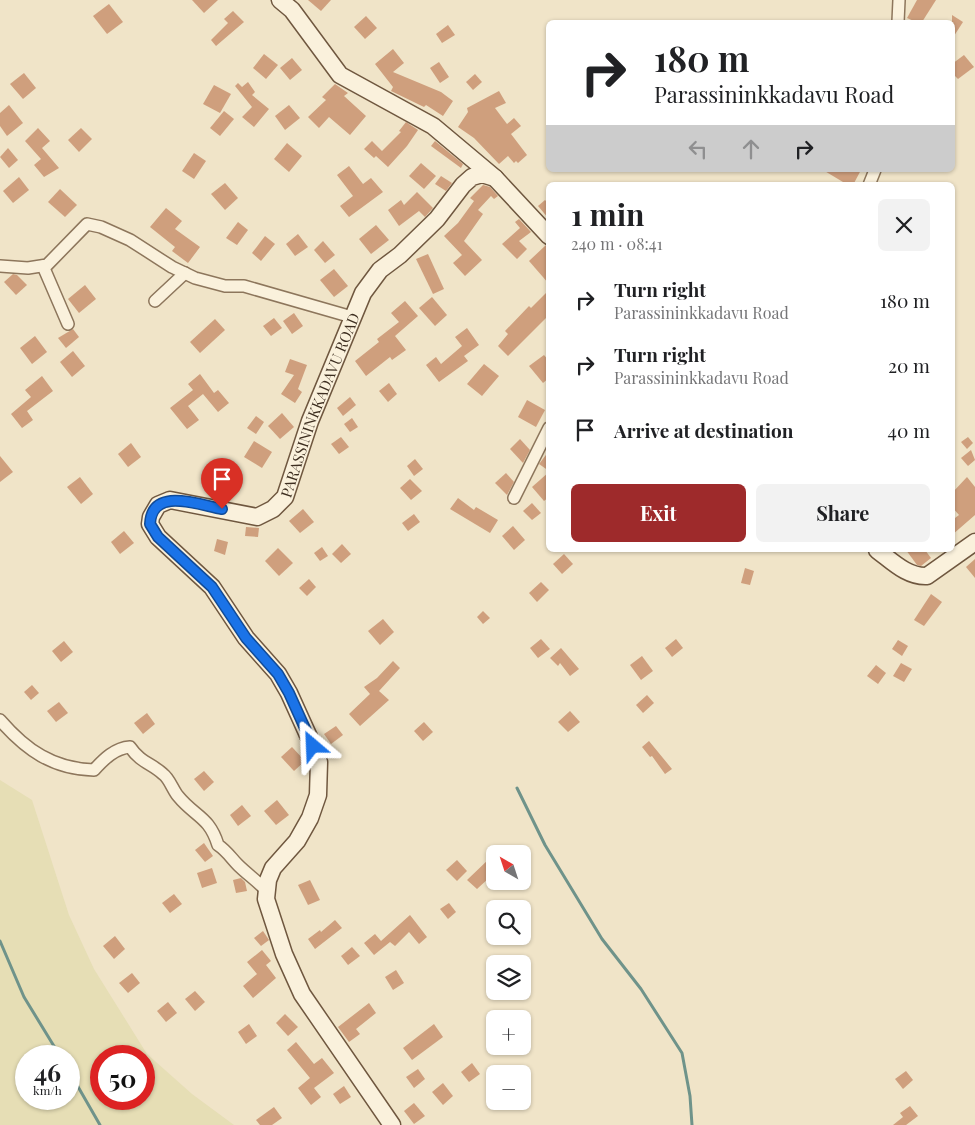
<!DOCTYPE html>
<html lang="en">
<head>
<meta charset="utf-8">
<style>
  :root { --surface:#fff; --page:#f2f2f2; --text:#202124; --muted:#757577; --accent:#9e2a2b }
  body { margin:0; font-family:"Playfair Display",serif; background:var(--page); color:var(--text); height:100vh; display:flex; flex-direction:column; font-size:19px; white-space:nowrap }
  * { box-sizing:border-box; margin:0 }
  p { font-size:16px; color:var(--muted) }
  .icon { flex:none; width:28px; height:28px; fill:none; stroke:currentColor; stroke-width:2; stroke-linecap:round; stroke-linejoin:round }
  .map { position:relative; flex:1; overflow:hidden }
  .panel { position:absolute; left:546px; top:182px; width:409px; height:370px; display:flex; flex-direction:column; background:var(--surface); border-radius:8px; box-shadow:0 1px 4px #0004 }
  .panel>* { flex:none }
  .guide { position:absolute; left:546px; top:20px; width:409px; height:152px; border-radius:8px; box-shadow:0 1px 4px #0004; background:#fff; color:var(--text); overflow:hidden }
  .needle { width:32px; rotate:321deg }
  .fabs { position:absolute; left:486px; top:845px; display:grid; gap:10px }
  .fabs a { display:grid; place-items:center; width:45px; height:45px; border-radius:8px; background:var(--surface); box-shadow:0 1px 4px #0004; font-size:25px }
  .speed { position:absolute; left:15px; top:1045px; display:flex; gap:10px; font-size:25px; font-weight:700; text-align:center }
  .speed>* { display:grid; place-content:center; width:65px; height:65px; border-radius:50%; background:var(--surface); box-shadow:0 1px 4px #0004; line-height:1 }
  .speed small { font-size:12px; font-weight:400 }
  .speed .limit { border:8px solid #d22; background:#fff; color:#111 }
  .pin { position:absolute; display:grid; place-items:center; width:42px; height:42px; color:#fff; margin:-51px -21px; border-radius:50% 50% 50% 0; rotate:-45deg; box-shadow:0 0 5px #0007 }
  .pin .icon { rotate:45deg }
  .me { position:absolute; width:55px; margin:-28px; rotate:334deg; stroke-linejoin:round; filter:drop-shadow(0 0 4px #0008) }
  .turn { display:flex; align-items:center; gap:18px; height:105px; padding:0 25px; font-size:22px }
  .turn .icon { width:65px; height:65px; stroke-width:2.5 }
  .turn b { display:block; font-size:35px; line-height:42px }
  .lanes { display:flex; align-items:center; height:48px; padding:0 25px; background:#0003; justify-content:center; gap:25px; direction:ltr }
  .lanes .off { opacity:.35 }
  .round { display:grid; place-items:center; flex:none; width:52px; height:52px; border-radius:8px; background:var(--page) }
  .head { display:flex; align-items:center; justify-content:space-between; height:85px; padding:0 25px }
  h1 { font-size:30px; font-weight:700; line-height:38px }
  .button { display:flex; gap:10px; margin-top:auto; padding:10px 25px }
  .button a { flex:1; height:58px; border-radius:8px; background:var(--accent); color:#fff; font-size:20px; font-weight:700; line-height:58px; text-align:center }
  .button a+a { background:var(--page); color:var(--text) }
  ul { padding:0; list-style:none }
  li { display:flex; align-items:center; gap:15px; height:65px; padding:0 25px }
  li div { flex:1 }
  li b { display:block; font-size:19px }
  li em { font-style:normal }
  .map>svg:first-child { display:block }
  .farmland { fill:#e6deb5; fill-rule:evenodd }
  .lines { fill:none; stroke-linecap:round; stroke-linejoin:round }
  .stream { stroke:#6f938a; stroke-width:3 }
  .building { fill:#cf9f7d }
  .street-casing { stroke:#8d765c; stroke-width:14 }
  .secondary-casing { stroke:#6f573f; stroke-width:19 }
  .street { stroke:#faf1dc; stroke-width:11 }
  .secondary { stroke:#faf1dc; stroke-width:16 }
  .route-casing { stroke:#114b97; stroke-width:12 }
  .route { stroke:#1a73e8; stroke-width:9 }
  .labels { text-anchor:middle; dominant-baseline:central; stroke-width:5; stroke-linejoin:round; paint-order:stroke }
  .street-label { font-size:15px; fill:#3d2e20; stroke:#f7eed8 }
</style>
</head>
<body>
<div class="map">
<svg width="975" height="1125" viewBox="0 0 975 1125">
  <rect width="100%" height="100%" fill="#f0e4c8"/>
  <path class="farmland" d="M0 780 32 800 69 915 94 969 147 1054 192 1094 234 1125H0ZM26 1056H69V1099H26ZM144 1056V1099H101V1056Z"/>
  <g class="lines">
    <g class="stream">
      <path d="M517 788 545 845 602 939 641 989 682 1053 690 1096 692 1125"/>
      <path d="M0 941 24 997 60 1056"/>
      <path d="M69 1071 100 1125"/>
    </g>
  </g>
  <g class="building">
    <path d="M192 0H218L204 13Z"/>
    <path d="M308 0H331L321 11Z"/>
    <path d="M917 0H936L922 22H916L907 18Z"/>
    <path d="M109 4 123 22 107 34 93 16Z"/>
    <path d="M233 11 244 22 216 46 211 40 228 23 224 19Z"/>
    <path d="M952 15 963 22 952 39Z"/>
    <path d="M366 16 377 28 365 39 354 27Z"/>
    <path d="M448 25 455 35 442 43 436 34Z"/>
    <path d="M393 49 404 63 393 72 441 92 453 101 443 116 426 105 424 107 391 91 393 87 375 64Z"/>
    <path d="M264 54 278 65 266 79 253 68Z"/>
    <path d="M964 55 974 67 958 79 952 73V64Z"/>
    <path d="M292 58 302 70 290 80 280 68Z"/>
    <path d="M439 62 449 77 440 83 430 68Z"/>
    <path d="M24 73 36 88 23 99 10 84Z"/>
    <path d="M475 74 482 82 473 90 466 82Z"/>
    <path d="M248 82 255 92 252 95 269 109 254 127 242 117 252 107 235 86 238 83 242 87Z"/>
    <path d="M335 84 348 93 344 96 366 116 350 135 329 117 319 128 308 117 326 100 322 97Z"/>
    <path d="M214 85 231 94 220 113 203 104Z"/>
    <path d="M499 91 506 103 495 108 507 124 514 118 521 126 511 134 527 155 518 163 516 161 514 163 508 156 499 164 474 138 458 127 468 112 467 108Z"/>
    <path d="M9 105 23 123 7 136 0 126V113Z"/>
    <path d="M289 105 300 118 285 130 275 116Z"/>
    <path d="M224 111 234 119 220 136 210 128Z"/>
    <path d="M406 122 418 130 407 146 388 167 376 156 374 158 364 149 372 141 382 151 401 132 399 131Z"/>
    <path d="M38 128 50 141 42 148 59 168 44 177 34 165 41 159 25 141Z"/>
    <path d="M81 128 92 139 79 152 68 140Z"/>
    <path d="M435 141 463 164 461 168 431 146Z"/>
    <path d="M287 143 302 156 289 172 274 159Z"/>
    <path d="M8 148 18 160 9 168 0 157Z"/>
    <path d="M194 153 206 161 194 179 182 171Z"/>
    <path d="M421 163 436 176 424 189 409 176Z"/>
    <path d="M349 166 363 184 371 178 383 192 349 217 340 206 353 196 337 175Z"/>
    <path d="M823 170H861L853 185H848Z"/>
    <path d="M441 176 452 183 446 191 435 184Z"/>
    <path d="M19 177 29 190 13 203 3 191Z"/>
    <path d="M225 183 238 198 225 210 211 194Z"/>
    <path d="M483 185 490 187 498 196 494 199 491 196 478 210 483 214 464 241 482 260 465 276 453 263 462 255 444 236 458 223 474 201 470 198Z"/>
    <path d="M60 189 77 205 65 217 48 202Z"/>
    <path d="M417 192 433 208 425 217 419 211 399 226 388 210 401 200 404 205Z"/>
    <path d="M545 200 549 204V219L538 206Z"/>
    <path d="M166 208 182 221 175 229 200 247 188 263 172 251 175 247 150 227Z"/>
    <path d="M519 219 531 232 519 241 527 249 517 259 502 244 520 228 515 222Z"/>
    <path d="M238 222 248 230 237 245 226 238Z"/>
    <path d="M376 225 389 240 371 254 359 239Z"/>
    <path d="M298 234 308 247 295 256 286 244Z"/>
    <path d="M265 236 275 244 261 261 252 253Z"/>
    <path d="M323 241 335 255 325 263 314 250Z"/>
    <path d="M546 245 549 246V284L529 261Z"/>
    <path d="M428 254 444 289 433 294 416 259Z"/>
    <path d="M334 269 348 286 334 297 320 280Z"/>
    <path d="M13 274 17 275 27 285 16 295 4 282Z"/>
    <path d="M85 285 96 299 79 313 68 299Z"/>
    <path d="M549 290V315L508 356 498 346 508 334 505 331 529 306 531 308Z"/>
    <path d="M432 297 447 315 435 326 419 308Z"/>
    <path d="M405 301 418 316 395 336 406 350 392 360 390 357 366 376 355 361 379 342 377 339 399 322 391 313Z"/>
    <path d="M294 313 303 326 292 334 283 321Z"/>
    <path d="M274 318 282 328 271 336 263 326Z"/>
    <path d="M215 319 225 330 200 353 190 342Z"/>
    <path d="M467 328 479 345 464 356 468 361 439 382 426 365 436 357 441 364 462 346 455 337Z"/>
    <path d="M73 329 79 337 66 348 58 338Z"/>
    <path d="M35 336 47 352 32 364 20 348Z"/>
    <path d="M73 351 85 366 72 377 60 362Z"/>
    <path d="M544 355 549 361V378L543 383 529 366Z"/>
    <path d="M290 359 307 365 298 389 302 392 295 403 281 394 294 375 285 372Z"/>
    <path d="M484 364 499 376 482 396 467 384Z"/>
    <path d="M200 374 214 393 218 390 229 403 218 412 203 394 188 406 199 420 187 429 170 408 193 390 188 384Z"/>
    <path d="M42 376 53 391 27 411 33 420 22 428 11 414 31 397 25 390Z"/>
    <path d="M389 383 397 394 388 402 379 391Z"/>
    <path d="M350 397 356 405 343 416 337 408Z"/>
    <path d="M527 400 545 410 536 427 518 417Z"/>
    <path d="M282 413 294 427 280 439 268 426Z"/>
    <path d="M256 416 264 422 256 434 247 428Z"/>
    <path d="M352 418 358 427 350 432 344 424Z"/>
    <path d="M341 437 349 447 339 454 331 444Z"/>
    <path d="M968 437 973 443 967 449 961 442Z"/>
    <path d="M520 439 530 450 523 463 510 449Z"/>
    <path d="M254 441 272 452 262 468 244 457Z"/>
    <path d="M131 443 141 457 128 467 118 454Z"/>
    <path d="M971 450 975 460 968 466 961 458Z"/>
    <path d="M549 451V471L539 464Z"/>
    <path d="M0 456 13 472 0 482Z"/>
    <path d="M415 459 423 469 414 476 407 466Z"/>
    <path d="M549 472V497L544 501 532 487Z"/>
    <path d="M506 473 514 482 507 495 495 483Z"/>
    <path d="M80 477 93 494 81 504 67 487Z"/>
    <path d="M967 477 975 487V515L952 535V514L955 518 959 515 952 507V493Z"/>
    <path d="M410 479 422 491 411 500 400 488Z"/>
    <path d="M458 498 474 510 476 507 498 520 490 533 450 509Z"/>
    <path d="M532 503 541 513 532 520 523 511Z"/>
    <path d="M303 509 314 522 300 533 289 521Z"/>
    <path d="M414 514 420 522 408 531 402 523Z"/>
    <path d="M513 526 525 540 514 550 502 536Z"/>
    <path d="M246 527 259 528 258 537 245 536Z"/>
    <path d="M124 531 134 543 120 554 111 542Z"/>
    <path d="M217 539 228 542 225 555 214 551Z"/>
    <path d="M342 544 351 554 341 563 332 554Z"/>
    <path d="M322 547 328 556 320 561 314 553Z"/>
    <path d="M278 548 293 563 279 576 265 561Z"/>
    <path d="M906 550H925L931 558 921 566 917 565Z"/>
    <path d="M564 554 573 564 562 574 553 564Z"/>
    <path d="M975 559V578L966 567Z"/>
    <path d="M745 568 754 571 750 585 741 583Z"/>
    <path d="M309 579 316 587 307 596 299 588Z"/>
    <path d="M541 582 549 590 537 602 529 593Z"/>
    <path d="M931 594 942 602 924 626 914 620Z"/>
    <path d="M483 611 490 618 483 624 477 617Z"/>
    <path d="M383 619 394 632 380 645 368 631Z"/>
    <path d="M541 639 550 649 538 658 530 648Z"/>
    <path d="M676 639 683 648 672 657 665 648Z"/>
    <path d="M898 640 908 646 902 656 892 649Z"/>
    <path d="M64 641 73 652 61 662 52 651Z"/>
    <path d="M561 648 579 669 570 676 560 663 558 666 550 658Z"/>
    <path d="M642 656 653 671 641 680 630 665Z"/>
    <path d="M393 661 400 668 379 691 389 700 360 726 349 714 370 694 364 687 377 678Z"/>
    <path d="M901 663 912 669 904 682 893 676Z"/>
    <path d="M876 665 886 673 878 684 867 676Z"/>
    <path d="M32 685 39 693 31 700 24 692Z"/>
    <path d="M647 695 654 703 643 713 636 705Z"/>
    <path d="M59 702 68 713 56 722 47 711Z"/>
    <path d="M570 711 580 722 568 732 558 722Z"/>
    <path d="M147 713 155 724 143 734 134 723Z"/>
    <path d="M424 722 433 732 423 741 414 731Z"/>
    <path d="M336 726 343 735 331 744 324 734Z"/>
    <path d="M649 741 672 769 665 774 652 756 650 757 642 747Z"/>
    <path d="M292 747 305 761 294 771 281 757Z"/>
    <path d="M204 771 214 782 204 791 194 779Z"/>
    <path d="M277 800 289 815 276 825 264 811Z"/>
    <path d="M242 805 251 816 238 826 230 815Z"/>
    <path d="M204 843 213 856 205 862 195 850Z"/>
    <path d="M490 858 495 868 486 875 489 878 477 889 467 880Z"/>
    <path d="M457 860 467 871 457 881 446 870Z"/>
    <path d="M212 868 217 883 202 888 197 873Z"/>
    <path d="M241 878 245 882 247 891 236 893 233 880Z"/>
    <path d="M310 880 320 900 308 905 298 885Z"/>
    <path d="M174 894 182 904 170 913 162 903Z"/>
    <path d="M449 903 456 912 448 919 440 909Z"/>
    <path d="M410 915 427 937 419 944 409 932 395 946 390 942 374 955 364 943 375 934 381 941Z"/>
    <path d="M335 920 342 928 315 949 308 939 320 930 321 932Z"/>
    <path d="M263 931 269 940 261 946 254 938Z"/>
    <path d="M115 936 125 949 114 959 103 946Z"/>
    <path d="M352 947 360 956 348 965 341 956Z"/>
    <path d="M262 950 271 961 266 965 276 978 253 998 243 986 257 974 247 962Z"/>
    <path d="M396 970 404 983 393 990 385 977Z"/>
    <path d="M132 973 140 983 128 993 119 983Z"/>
    <path d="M195 991 205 1002 195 1011 185 999Z"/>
    <path d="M168 1002 177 1013 166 1022 157 1011Z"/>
    <path d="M369 1003 376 1013 356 1029 360 1034 349 1042 338 1027Z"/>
    <path d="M285 1014 298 1027 288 1036 276 1023Z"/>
    <path d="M249 1024 257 1036 246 1044 238 1032Z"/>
    <path d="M434 1024 443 1037 412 1060 403 1048Z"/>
    <path d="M296 1042 314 1064 322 1058 334 1073 314 1088 321 1097 311 1105 298 1088 310 1078 287 1050Z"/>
    <path d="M472 1063 480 1074 469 1082 461 1072Z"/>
    <path d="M418 1069 425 1079 414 1088 406 1077Z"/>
    <path d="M906 1071 913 1080 903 1089 895 1079Z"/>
    <path d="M443 1083 453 1096 443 1105 432 1092Z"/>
    <path d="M344 1086 351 1097 340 1104 333 1094Z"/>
    <path d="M414 1103 425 1116 414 1124 404 1111Z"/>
    <path d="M910 1106 918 1116 906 1125H893L903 1117 900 1113Z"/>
    <path d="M274 1107 282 1118 272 1125H260L256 1120Z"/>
  </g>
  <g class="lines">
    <g class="street-casing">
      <g id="street">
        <path d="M898 22 899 0"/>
        <path d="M869 185 875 170"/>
        <path d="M0 266 28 268 47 265 87 224 101 227 130 240 172 267 195 278 225 286H244L352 317"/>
        <path d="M43 266 68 324"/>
        <path d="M155 301 185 273"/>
        <path d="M514 498 549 428"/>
        <path d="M0 720C26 750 53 769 94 770 104 759 115 748 130 747 141 763 151 763 163 774 169 778 173 790 178 796 195 817 209 816 218 845 227 851 231 858 238 865 246 873 257 881 266 890"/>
      </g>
    </g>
    <g class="secondary-casing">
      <g id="secondary">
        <path d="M280 0 292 10 340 75 433 126 495 178 549 236"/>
        <path d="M877 550C892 561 907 577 927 576L975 542"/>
        <path id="s1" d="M392 1125 302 994 284 954 266 899 268 880 273 868 297 841 310 818 318 795 319 762 313 746 289 693 278 674 246 638 212 587 158 537 150 524 151 517 158 505 170 500 257 517 273 509 285 497 310 421 363 293 380 270 400 255 437 219 463 185 472 177 482 174 495 178"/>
      </g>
    </g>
    <use href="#street" class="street"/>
    <use href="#secondary" class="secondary"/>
  </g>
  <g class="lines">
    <g class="route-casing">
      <path id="route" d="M222 509C199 505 152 486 150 524L158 537 212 587 246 638 278 674 289 693 313 746"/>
    </g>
    <use href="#route" class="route"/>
  </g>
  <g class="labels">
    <g class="street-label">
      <text stroke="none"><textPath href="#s1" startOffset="964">PARASSININKKADAVU ROAD</textPath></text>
    </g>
  </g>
</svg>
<div class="fabs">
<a><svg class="needle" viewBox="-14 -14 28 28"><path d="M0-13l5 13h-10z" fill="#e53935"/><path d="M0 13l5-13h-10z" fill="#757577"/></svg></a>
<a><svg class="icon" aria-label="search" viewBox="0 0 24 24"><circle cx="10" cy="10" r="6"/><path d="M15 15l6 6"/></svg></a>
<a><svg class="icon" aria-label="layers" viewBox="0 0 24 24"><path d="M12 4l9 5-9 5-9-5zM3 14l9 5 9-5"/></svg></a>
<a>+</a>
<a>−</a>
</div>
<div class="speed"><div>46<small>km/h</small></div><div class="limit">50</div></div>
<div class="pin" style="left:222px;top:509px;background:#d93025"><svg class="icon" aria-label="arrive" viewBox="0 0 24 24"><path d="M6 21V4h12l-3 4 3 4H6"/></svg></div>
<svg class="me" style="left:313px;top:746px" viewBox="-20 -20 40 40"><path d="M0-17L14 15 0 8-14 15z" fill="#1a73e8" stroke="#fff" stroke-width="4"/></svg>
<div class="guide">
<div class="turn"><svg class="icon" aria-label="right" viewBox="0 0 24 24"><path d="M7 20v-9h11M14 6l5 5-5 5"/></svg><div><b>180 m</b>Parassininkkadavu Road</div></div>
<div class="lanes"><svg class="icon off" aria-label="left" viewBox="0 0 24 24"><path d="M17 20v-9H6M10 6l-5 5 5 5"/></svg><svg class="icon off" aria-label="ahead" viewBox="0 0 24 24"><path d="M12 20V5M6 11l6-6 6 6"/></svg><svg class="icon" aria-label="right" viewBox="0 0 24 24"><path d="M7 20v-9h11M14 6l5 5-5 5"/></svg></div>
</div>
<section class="panel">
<div class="head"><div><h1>1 min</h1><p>240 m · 08:41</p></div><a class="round"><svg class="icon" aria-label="close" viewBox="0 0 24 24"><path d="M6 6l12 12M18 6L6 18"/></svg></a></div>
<ul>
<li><svg class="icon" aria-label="right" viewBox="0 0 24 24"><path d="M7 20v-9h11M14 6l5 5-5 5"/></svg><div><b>Turn right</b><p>Parassininkkadavu Road</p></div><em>180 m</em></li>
<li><svg class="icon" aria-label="right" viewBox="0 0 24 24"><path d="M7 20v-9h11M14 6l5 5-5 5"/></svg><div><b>Turn right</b><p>Parassininkkadavu Road</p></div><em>20 m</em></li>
<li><svg class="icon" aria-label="arrive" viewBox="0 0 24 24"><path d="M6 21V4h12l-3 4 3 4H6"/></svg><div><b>Arrive at destination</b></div><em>40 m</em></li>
</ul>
<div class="button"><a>Exit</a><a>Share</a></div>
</section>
</div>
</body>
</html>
